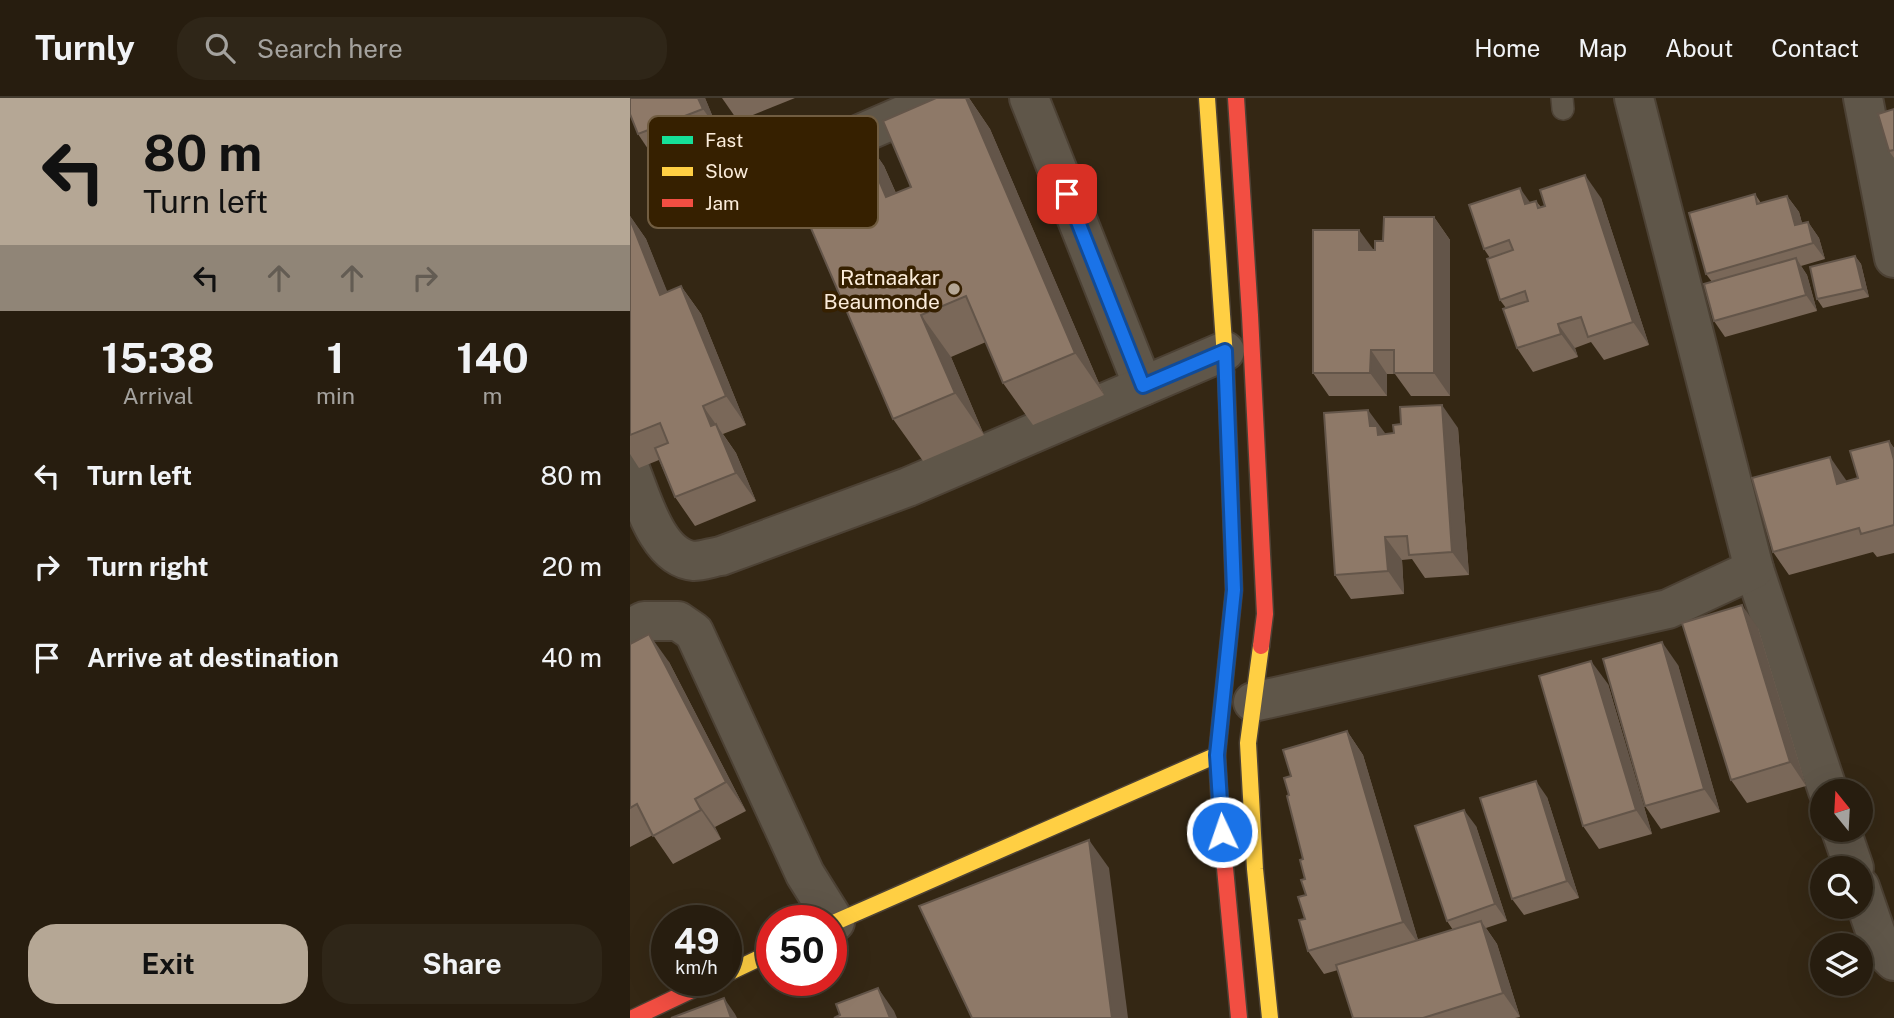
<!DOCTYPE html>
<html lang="en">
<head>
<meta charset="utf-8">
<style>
  :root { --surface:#271d0f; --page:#2f2618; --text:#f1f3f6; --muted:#a4a29e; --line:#433b2f; --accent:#b5a795 }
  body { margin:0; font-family:"Public Sans",sans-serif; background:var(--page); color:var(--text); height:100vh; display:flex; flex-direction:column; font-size:26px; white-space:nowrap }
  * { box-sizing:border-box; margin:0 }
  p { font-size:23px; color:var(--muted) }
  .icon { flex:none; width:38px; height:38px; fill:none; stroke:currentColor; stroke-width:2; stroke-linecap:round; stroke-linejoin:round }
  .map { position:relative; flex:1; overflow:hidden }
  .drawer { display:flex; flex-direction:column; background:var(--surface); width:630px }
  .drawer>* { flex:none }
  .hud { background:#b5a795; color:#111; overflow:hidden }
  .needle { width:46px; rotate:342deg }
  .fabs { position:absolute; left:1180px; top:681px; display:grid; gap:14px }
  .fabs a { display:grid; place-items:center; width:63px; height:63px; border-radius:50%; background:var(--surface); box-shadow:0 7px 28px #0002,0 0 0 2px var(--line); font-size:35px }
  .speed { position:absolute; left:21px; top:807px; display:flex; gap:14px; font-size:35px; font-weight:700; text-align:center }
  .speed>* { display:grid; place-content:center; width:91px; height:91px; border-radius:50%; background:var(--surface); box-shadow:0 7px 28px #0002,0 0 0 2px var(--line); line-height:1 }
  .speed small { font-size:18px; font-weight:400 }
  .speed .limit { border:10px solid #d22; background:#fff; color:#111 }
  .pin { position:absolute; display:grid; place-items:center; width:60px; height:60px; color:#fff; margin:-30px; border-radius:14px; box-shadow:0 4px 10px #0006 }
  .me { position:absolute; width:77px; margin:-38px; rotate:357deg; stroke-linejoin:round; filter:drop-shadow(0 0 5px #0008) }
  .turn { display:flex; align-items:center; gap:24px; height:147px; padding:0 28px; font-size:32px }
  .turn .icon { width:91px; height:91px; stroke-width:2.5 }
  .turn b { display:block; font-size:49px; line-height:60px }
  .lanes { display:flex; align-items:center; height:66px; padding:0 28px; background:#0003; justify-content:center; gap:35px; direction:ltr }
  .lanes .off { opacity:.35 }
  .eta { display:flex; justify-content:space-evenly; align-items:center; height:119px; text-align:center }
  .eta b { font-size:42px; font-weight:700; line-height:49px }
  .action { display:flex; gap:14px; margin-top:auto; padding:14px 28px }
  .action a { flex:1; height:80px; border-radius:28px; background:var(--accent); color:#111; font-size:28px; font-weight:700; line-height:80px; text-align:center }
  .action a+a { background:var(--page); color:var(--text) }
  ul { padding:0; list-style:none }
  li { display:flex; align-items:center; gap:21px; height:91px; padding:0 28px }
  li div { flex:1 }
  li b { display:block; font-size:26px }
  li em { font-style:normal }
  header { display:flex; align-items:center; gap:42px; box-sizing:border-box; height:98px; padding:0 35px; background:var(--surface); border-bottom:2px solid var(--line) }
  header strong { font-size:33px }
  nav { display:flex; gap:38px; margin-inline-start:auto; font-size:24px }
  .search { width:490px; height:63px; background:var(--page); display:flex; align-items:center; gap:18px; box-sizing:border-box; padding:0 24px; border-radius:28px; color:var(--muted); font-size:26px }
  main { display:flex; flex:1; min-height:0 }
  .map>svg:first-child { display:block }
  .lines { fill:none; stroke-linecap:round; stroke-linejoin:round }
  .lane-casing { stroke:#4c4134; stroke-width:24 }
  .street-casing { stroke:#4c4134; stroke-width:42 }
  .fast-casing { stroke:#4c4134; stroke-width:19 }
  .slow-casing { stroke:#4c4134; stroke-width:19 }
  .jam-casing { stroke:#4c4134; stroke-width:19 }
  .lane { stroke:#5f5649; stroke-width:21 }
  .street { stroke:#5f5649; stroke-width:38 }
  .fast { stroke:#16e098; stroke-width:16 }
  .slow { stroke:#ffcf43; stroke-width:16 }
  .jam { stroke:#f24e42; stroke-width:16 }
  .wall { fill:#7a6859 }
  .shaded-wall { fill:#635549 }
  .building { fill:#8e7968; stroke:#635549; stroke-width:2 }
  .route-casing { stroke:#114b97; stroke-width:18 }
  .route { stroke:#1a73e8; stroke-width:12 }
  .poi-dot { fill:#b5a795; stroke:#362000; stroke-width:2.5 }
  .labels { text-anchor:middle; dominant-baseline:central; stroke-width:7; stroke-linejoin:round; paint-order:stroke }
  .poi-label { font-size:21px; fill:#fbecda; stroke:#362000; text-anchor:end }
  .key { fill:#362000; stroke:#715d41; stroke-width:2 }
  .key-label { font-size:19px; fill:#fbecda }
</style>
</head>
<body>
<header>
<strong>Turnly</strong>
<div class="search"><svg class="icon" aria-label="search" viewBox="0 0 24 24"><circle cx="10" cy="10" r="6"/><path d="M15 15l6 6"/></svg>Search here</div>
<nav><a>Home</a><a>Map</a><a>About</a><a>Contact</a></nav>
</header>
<main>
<section class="drawer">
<div class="hud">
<div class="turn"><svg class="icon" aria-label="left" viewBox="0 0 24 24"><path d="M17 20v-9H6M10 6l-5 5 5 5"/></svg><div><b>80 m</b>Turn left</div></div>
<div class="lanes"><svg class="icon" aria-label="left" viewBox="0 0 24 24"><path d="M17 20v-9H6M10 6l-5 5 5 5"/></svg><svg class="icon off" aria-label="ahead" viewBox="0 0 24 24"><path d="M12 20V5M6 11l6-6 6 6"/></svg><svg class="icon off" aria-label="ahead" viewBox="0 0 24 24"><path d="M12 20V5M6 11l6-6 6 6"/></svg><svg class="icon off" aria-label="right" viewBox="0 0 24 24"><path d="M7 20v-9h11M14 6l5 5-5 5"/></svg></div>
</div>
<div class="eta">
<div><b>15:38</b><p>Arrival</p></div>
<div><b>1</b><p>min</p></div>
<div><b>140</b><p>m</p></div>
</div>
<ul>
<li><svg class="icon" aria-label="left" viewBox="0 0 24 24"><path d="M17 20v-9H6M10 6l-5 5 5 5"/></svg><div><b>Turn left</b></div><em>80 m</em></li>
<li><svg class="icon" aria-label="right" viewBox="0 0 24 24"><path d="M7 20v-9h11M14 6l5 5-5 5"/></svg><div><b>Turn right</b></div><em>20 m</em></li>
<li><svg class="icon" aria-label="arrive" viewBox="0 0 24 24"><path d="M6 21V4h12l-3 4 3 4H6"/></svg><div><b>Arrive at destination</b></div><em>40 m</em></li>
</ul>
<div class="action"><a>Exit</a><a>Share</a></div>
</section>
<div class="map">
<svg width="1264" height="920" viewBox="0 0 1264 920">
  <rect width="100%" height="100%" fill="#342714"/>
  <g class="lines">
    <g class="lane-casing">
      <path id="lane" d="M932 0 933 11"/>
    </g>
    <g class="street-casing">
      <g id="street">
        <path d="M399 0 513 288"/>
        <path d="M1233 0 1264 160"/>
        <path d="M223 39 313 0"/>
        <path d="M0 371C12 400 27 460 64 463 72 463 83 459 91 458L278 389 595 253"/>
        <path d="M1124 471 1198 693"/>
        <path d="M0 531 14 523H48L64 534 175 776 205 824"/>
        <path d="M623 604 1038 511 1124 471 1004 0"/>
        <path d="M1211 732 1224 770"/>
        <path d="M1230 789 1251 850 1264 863"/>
      </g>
    </g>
    <g class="fast-casing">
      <path id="fast" d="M591 727 587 657 604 492 596 274"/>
    </g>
    <g class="slow-casing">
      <g id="slow">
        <path d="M577 0 596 274"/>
        <path d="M631 548 618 645 625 771 640 920"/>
        <path d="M201 826 587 657"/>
        <path d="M96 876 142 854"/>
      </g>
    </g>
    <g class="jam-casing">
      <g id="jam">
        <path d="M606 0 620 217 635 516 631 548"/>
        <path d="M591 727 609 920"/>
        <path d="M3 920 83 882"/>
      </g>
    </g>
    <use href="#lane" class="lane"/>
    <use href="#street" class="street"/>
    <use href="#fast" class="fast"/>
    <use href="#slow" class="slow"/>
    <use href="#jam" class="jam"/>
  </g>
  <g class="wall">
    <path d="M75 0 89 34 24 60 8 36Z"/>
    <path d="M92 0H165L108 23Z"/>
    <path d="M306 0H339L360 31 474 297 403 327 373 285 356 244 321 259 354 337 293 363 263 321 225 26 254 68 266 95 281 89Z"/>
    <path d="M1264 52V60L1259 53Z"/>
    <path d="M1125 96 1131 105 1157 98 1169 114 1172 125 1178 124 1189 140 1195 161 1171 168 1177 177 1187 213 1095 239 1084 223 1082 184 1076 176Z"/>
    <path d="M971 100 1019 247 974 262 961 244 945 250 948 259 903 274 887 250 876 210 870 202 860 160 854 151 900 105 906 103 911 109Z"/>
    <path d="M0 118 16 141 37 194 51 188 71 216 116 327 93 336 106 355 126 403 65 428 45 399 29 362 9 370 0 356Z"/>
    <path d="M804 119 820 142V298H781L765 276H757V298H699L683 275 743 152H745L753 143Z"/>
    <path d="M1225 158 1231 166 1239 199 1193 210 1187 201Z"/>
    <path d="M771 326 828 330 839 477 795 480 782 461 772 462 774 496 721 501 705 477 755 336 764 335Z"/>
    <path d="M1259 343 1264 350V455L1247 459 1243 454 1159 477 1143 454 1216 383 1228 380Z"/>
    <path d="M1128 530 1176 688 1117 705 1101 682Z"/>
    <path d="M0 546 39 564 116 713 85 729 91 741 43 766 23 737 0 749Z"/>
    <path d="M1048 567 1090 714 1031 731 1015 708Z"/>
    <path d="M978 586 1022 736 969 751 953 728Z"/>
    <path d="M717 633 733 657 788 842 823 832 817 823 846 728 877 823 856 830 867 846 890 919 885 920H723L708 872 694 876 678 853 675 821V781L673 761 659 697 661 678Z"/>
    <path d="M917 699 949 800 894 817 882 801Z"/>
  </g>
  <g class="shaded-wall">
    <path d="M68 0H75L89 34 73 11Z"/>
    <path d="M336 0H339L360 31 474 297 445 255Z"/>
    <path d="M225 26 254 68 286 141 256 99Z"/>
    <path d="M955 77 971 100 1019 247 1003 224Z"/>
    <path d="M890 90 906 113 895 106Z"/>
    <path d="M1157 98 1169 114 1177 143 1165 127Z"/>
    <path d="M0 118 16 141 50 225 30 197 0 121Z"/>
    <path d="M804 119 820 142V298L804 275Z"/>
    <path d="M1178 124 1189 140 1195 161 1183 145Z"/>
    <path d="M729 132 746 155 729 152Z"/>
    <path d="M1225 158 1231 166 1239 199 1233 191Z"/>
    <path d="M1166 160 1177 177 1187 213 1176 197Z"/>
    <path d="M51 188 71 216 116 327 96 298Z"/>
    <path d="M291 217 321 259 354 337 325 295Z"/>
    <path d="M928 226 945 250 948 259 931 236Z"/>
    <path d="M741 252 757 276V298L740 275Z"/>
    <path d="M812 307 828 330 839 477 822 454Z"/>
    <path d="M73 308 106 355 126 403 106 375 81 328Z"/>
    <path d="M738 312 755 335V339L764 351 740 328Z"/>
    <path d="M1259 343 1264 350V362Z"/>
    <path d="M1200 359 1216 382 1224 409 1207 386Z"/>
    <path d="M755 439 772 462 774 496 758 473Z"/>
    <path d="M1112 507 1128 530 1176 688 1160 664Z"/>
    <path d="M19 536 39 564 116 713 96 684Z"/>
    <path d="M1032 544 1048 567 1090 714 1074 691Z"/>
    <path d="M961 563 978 586 1022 736 1006 712Z"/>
    <path d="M717 633 733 657 790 848 773 824Z"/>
    <path d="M906 683 917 699 949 800 937 783Z"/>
    <path d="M65 701 85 729 91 741 71 712Z"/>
    <path d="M834 712 846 728 877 823 865 806Z"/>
    <path d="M459 742 479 770 498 920H482Z"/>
    <path d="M851 823 867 846 890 919 873 895Z"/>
    <path d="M248 890 264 913 267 920H260Z"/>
    <path d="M94 900 105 916 107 920H101Z"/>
  </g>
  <g class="building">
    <path d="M0 0H68L73 11 8 36 0 16Z"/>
    <path d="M306 0H336L445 255 373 285 336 198 291 217 325 295 263 321 150 58 225 26 256 99 281 89 253 23Z"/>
    <path d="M1264 11V52L1259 53 1248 16Z"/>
    <path d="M955 77 1003 224 958 239 951 219 928 226 931 236 887 250 873 211 898 203 895 193 870 202 857 161 883 152 879 142 854 151 839 107 890 90 895 106 906 103 908 110 915 108 910 92Z"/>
    <path d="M1125 96 1127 106 1157 98 1165 127 1178 124 1183 145 1076 176 1059 115Z"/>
    <path d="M754 119H804V275H764V252H741L740 275H683V132H729V152H745V143H753Z"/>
    <path d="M0 121 30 197 51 188 96 298 73 308 81 328 86 326 106 375 45 399 25 350 38 345 30 325 0 337Z"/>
    <path d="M1225 158 1233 191 1187 201 1180 169Z"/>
    <path d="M1166 160 1176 197 1084 223 1074 186Z"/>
    <path d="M812 307 822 454 779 457 777 438 755 439 758 473 705 477 694 315 738 312 740 328H747L748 337 764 335 763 327 771 326 770 309Z"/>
    <path d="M1259 343 1264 362V427L1231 436 1229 430 1143 454 1122 380 1200 359 1207 386 1228 380 1220 353Z"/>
    <path d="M1112 507 1160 664 1101 682 1052 525Z"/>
    <path d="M19 536 96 684 65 701 71 712 23 738 7 706 0 710V546Z"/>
    <path d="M1032 544 1074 691 1015 708 973 561Z"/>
    <path d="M961 563 1006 712 953 728 909 578Z"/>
    <path d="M717 633 773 824 678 853 669 822 675 821 668 799 676 797 671 782 675 781 670 762 673 761 657 698 659 697 654 680 661 678 653 652Z"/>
    <path d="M906 683 937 783 882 801 850 700Z"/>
    <path d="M834 712 865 806 817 823 785 728Z"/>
    <path d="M459 742 482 920H342L289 808Z"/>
    <path d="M851 823 873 895 793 920H723L706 867Z"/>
    <path d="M248 890 260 920H204L210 917 206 906Z"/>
    <path d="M94 900 101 920H41Z"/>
  </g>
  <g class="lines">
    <g class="route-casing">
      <path id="route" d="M437 96 513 288 595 253 604 492 587 657 592 734"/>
    </g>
    <use href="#route" class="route"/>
  </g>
  <circle class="poi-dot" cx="324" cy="191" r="7"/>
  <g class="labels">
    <g class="poi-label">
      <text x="310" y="179">Ratnaakar<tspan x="310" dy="24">Beaumonde</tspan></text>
    </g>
  </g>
  <rect x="18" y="18" width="230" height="112" rx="10" class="key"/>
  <rect x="32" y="38" width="31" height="8" fill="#16e098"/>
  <rect x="32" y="69" width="31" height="9" fill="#ffcf43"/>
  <rect x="32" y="101" width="31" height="8" fill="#f24e42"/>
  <g class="key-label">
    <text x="75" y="49">Fast</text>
    <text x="75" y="80">Slow</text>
    <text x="75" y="112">Jam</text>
  </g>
</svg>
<div class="fabs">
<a><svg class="needle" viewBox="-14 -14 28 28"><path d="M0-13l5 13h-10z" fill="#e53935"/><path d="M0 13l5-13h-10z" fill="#a4a29e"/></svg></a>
<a><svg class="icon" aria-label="search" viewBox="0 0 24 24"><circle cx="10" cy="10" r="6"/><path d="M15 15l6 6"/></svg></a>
<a><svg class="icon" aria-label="layers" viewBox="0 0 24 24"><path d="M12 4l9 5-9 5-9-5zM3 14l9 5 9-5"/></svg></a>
</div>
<div class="speed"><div>49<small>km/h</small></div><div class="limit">50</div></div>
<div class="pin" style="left:437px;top:96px;background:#d93025"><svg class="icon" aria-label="arrive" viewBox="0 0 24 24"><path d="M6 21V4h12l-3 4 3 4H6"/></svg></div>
<svg class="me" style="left:592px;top:734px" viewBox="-20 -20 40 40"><circle r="17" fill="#1a73e8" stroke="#fff" stroke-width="3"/><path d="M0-11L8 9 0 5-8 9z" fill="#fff"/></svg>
</div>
</main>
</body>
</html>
